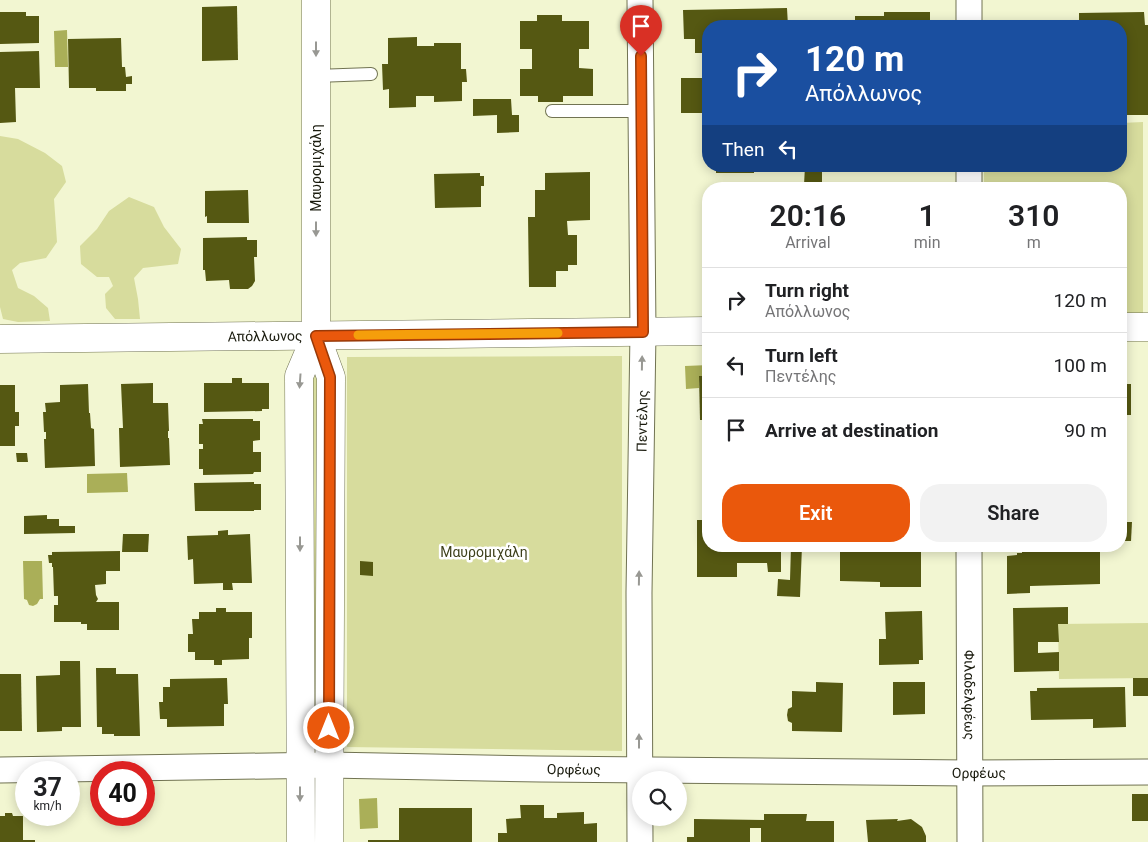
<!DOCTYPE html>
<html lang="en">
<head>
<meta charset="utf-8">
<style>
  :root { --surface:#fff; --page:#f2f2f2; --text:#202124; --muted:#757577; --line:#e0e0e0; --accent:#ea580c }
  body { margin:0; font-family:Roboto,sans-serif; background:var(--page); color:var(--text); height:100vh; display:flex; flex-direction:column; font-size:19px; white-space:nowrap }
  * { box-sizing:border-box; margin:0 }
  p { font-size:16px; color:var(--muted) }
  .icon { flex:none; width:28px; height:28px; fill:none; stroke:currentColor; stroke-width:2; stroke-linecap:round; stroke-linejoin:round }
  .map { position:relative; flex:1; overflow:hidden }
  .side { position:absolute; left:702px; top:182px; width:425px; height:370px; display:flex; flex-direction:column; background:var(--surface); border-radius:20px; box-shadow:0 2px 12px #0003 }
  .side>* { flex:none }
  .banner { position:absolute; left:702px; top:20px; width:425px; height:152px; border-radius:20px; box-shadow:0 2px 12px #0003; background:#1a4fa0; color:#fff; overflow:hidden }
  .fabs { position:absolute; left:632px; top:771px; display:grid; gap:10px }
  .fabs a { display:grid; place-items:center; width:55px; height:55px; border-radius:50%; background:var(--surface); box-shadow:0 2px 12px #0003; font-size:25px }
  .speed { position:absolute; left:15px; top:761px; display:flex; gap:10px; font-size:25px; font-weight:700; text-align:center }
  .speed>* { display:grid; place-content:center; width:65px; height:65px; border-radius:50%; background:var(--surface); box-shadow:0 2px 12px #0003; line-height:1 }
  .speed small { font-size:12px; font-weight:400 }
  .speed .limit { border:8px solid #d22; background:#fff; color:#111 }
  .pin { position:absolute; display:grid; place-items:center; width:42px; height:42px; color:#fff; margin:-51px -21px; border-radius:50% 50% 50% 0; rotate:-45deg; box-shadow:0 0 5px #0007 }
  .pin .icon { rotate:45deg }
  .me { position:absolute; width:55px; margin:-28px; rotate:0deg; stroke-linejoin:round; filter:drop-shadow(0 0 4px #0008) }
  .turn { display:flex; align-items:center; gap:18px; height:105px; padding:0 20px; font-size:22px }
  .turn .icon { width:65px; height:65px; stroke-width:2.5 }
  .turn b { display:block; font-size:35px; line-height:42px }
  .then { display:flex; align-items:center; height:48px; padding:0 20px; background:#0003; gap:10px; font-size:19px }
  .eta { display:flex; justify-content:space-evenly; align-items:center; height:85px; text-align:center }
  .eta b { font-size:30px; font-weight:600; line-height:35px }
  .action { display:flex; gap:10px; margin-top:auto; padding:10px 20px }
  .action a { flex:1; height:58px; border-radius:20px; background:var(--accent); color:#fff; font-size:20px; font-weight:600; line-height:58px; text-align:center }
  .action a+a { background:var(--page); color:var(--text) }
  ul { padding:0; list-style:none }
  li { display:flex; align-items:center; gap:15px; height:65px; padding:0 20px; border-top:1px solid var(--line) }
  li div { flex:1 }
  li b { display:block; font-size:19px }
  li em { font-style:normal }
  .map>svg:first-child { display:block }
  .green { fill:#d7dc9d }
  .water { fill:#aaaf58 }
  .building { fill:#555812 }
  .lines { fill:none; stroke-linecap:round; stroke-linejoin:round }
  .lane-casing { stroke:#717352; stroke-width:14 }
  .street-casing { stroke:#717352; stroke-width:27 }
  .secondary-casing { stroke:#717352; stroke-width:29 }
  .lane { stroke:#fff; stroke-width:12 }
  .street { stroke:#fff; stroke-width:25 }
  .secondary { stroke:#fff; stroke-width:28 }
  .oneway { fill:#989893 }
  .route-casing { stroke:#983908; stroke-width:12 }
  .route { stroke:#ea580c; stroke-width:9 }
  .slow { stroke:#f59e0b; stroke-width:9 }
  .labels { text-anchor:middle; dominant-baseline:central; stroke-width:5; stroke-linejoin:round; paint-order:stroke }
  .street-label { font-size:14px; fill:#1a1b0e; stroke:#fff }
  .park-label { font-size:14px; fill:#3e401b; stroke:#fff }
</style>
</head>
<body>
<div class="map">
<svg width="1148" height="842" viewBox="0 0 1148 842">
  <rect width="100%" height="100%" fill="#f2f6d1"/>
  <g class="green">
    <path d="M1143 122V324L1121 325V189H984V166H1121V123Z"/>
    <path d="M0 136 18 139 45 153 62 166 66 182 54 199 57 242 46 258 20 263 12 270 18 288 34 296 48 308 50 321 18 322 3 319 0 307Z"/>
    <path d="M129 197 154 207 164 227 181 249 178 264 143 268 134 278 138 299 140 319H115L106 308 105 294 113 286 109 277H97L81 264 80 246 97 229 109 211Z"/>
    <path d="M622 356V751L347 747V357Z"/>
    <path d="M316 374 321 379 320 745 315 749 311 744 312 380Z"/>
    <path d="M1148 623V678L1059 679 1058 624Z"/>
  </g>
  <g class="water">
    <path d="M67 30 68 67H55L54 31Z"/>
    <path d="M709 365V376L699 377V388L686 389 685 366Z"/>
    <path d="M127 473 128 492 87 493V474Z"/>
    <path d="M23 561H42L43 599H40L37 604 33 606 29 605 27 600 24 599Z"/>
    <path d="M377 798 378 828 360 829 359 799Z"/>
  </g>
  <g class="building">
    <path d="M237 6 238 60 202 61V7Z"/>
    <path d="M787 8 788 26H709V53H695V39H684L683 10Z"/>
    <path d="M0 12H26V16H39V43L0 44Z"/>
    <path d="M884 12H930V25L855 26V16H884Z"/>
    <path d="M1144 12 1145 25H1148V115H1121V26H1079V13Z"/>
    <path d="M537 15H562V21H589V49H579V68L593 69V96H563V102H538V96H520V69H532V49H520V21H537Z"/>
    <path d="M417 37V46H434V43H461V69H466L467 82H462V101L434 102V96H416V107L389 108V89L383 90 382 64H388V38Z"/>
    <path d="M121 38 122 67H125L126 77 132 76V84H126V91H96V88H69L68 39Z"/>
    <path d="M39 51 40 88H15L16 122 0 123V52Z"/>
    <rect x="681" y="78" width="28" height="35"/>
    <path d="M473 99H511L512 115H519V132L497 133V115L473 116Z"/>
    <rect x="716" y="166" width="38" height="7"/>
    <path d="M805 166H822V189H793V185H804Z"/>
    <path d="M590 172V220L567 221 568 235H577V265H568V271H556V287H529L528 217H535V190H545V173Z"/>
    <path d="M480 173V176H484V186H481V207L435 208 434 174Z"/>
    <path d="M248 190 249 223H207V216L205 217V191Z"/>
    <path d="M247 237V240H257V257H254L255 281 252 286 248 289H230L229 280 206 281 205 270H203V238Z"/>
    <path d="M699 376H709V420H700Z"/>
    <path d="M232 378H242V383H269V409H262V411L204 412V383H232Z"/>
    <path d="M153 383V403H168L169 431H168V438H169L170 465 120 467 119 428H123L121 384Z"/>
    <path d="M88 384 89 413H90L91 428 94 429 95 466 45 468 44 439H46V432H44L43 412H46L45 403 60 402V385Z"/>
    <rect x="1121" y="384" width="10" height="31"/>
    <path d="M0 385H15V412H19V426H15V446H0Z"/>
    <path d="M202 419H253V421H260V440L253 441V452H261V472H254L253 474 203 475V469H199V449H203V444H199V424H203Z"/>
    <path d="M16 453H27L28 462H17Z"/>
    <path d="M254 482V484H261V510H254V511H195L194 483Z"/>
    <path d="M47 515V519H59V526H75V533L24 534V516Z"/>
    <path d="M697 520H709V546H781V572H768L767 563H737V577H697Z"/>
    <path d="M1121 522H1132L1131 541H1121Z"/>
    <path d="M228 530V535L250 534 252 583H232L233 590H223V583L194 584 193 559 188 560 187 536 218 535V531Z"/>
    <path d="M123 534H149L148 552H122Z"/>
    <path d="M791 546H802L800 597 777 596 778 579 790 580Z"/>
    <path d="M840 546H921V587H880V582L840 581Z"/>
    <path d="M1022 546H1052V551H1076V546H1100V584L1030 586V593L1007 594V556L1017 555V553H1022Z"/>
    <path d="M120 551V571H106V584L95 585 96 595 98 599 96 602H119V630H87V624H81V622H54V605H58V596H54L53 567H52V563H49L48 555H52V552Z"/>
    <path d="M360 561 373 562V576L360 575Z"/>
    <path d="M1068 607V624H1058L1059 642H1038V653L1059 652V671L1014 672 1013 608Z"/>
    <path d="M216 608H226V612H252V638H249V659L222 660V665H214V660H195V652H188V634H193L192 619H199V612H216Z"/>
    <path d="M922 611 923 660H919V664L879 665V639H886L885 612Z"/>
    <path d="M60 661H80L81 727H62V731L37 732 36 676 60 675Z"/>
    <path d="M96 668H116V674H138L140 736H114V734H102V727H97Z"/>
    <path d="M0 674H21L22 731H0Z"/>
    <path d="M227 678 228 704H224V726L167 727V719H160L159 702H163V687H170V679Z"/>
    <rect x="1133" y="678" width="15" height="18"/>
    <path d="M816 682 843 683 842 732 792 731V723L788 721 787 715 788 709 792 707V691L816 692Z"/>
    <path d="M893 682H925V714L893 715Z"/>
    <path d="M1125 687 1126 727 1093 728V719L1031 720 1030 691H1037V688Z"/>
    <rect x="1132" y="794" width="16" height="27"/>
    <path d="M520 805H544V818H557V813L584 812V824L597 823V842H498V833H507L506 819 521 818Z"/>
    <path d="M399 808H472V842H368V840H399Z"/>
    <path d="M5 813H12L13 816H23V840H35V842H0V816H5Z"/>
    <path d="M764 814H807L806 821H834V842H761V828H750V842H687V837H694V819L764 820Z"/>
    <path d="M898 819 897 821 911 819 922 827 926 836V842H868L866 820Z"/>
  </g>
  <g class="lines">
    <g class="lane-casing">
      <g id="lane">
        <path d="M316 76 371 74"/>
        <path d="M552 111H641"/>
      </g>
    </g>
    <g class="street-casing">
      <g id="street">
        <path d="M640 0 643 332 639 593 640 842"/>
        <path d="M969 26V0"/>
        <path d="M969 189V166"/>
        <path id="s1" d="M969 546 970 842"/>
        <path id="s2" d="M0 770 329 765 540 769 969 773 1148 772"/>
      </g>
    </g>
    <g class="secondary-casing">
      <g id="secondary">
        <path d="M316 0V336L331 377 329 842"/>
        <path d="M1121 327H1148"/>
        <path id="s3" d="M0 339 709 331"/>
        <path d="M301 842 299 376 316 336"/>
      </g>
    </g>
    <use href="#lane" class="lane"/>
    <use href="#street" class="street"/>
    <use href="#secondary" class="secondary"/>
  </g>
  <defs><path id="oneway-solid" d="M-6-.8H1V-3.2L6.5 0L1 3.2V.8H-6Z" transform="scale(1.25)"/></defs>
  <g class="oneway">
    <use href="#oneway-solid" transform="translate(316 49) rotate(90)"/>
    <use href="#oneway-solid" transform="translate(316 229) rotate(90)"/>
    <use href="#oneway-solid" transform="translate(642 363) rotate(-89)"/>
    <use href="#oneway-solid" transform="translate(300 381) rotate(94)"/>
    <use href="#oneway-solid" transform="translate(300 544) rotate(90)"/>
    <use href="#oneway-solid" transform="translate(639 578) rotate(-89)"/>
    <use href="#oneway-solid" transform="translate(639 741) rotate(-90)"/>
    <use href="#oneway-solid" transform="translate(300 794) rotate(90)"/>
  </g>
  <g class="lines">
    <g class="route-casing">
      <path id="route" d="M329 728 330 377 316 336 643 332 641 56"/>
    </g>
    <use href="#route" class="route"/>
    <path class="slow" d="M358 335 558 333"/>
  </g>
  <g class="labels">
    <g class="street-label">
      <text transform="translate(316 168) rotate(-90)">Μαυρομιχάλη</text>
      <text stroke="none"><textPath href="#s3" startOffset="265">Απόλλωνος</textPath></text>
      <text transform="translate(642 421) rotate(-89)">Πεντέλης</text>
      <text stroke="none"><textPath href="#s1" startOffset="149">Φιλαδελφέως</textPath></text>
      <text stroke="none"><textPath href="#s2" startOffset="574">Ορφέως</textPath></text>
      <text stroke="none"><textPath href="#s2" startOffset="979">Ορφέως</textPath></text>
    </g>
    <g class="park-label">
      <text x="484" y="552">Μαυρομιχάλη</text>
    </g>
  </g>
</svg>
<div class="fabs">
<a><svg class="icon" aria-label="search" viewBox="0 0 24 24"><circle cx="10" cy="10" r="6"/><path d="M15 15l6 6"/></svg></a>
</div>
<div class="speed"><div>37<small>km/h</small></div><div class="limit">40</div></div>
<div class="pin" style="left:641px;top:56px;background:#d93025"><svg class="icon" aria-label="arrive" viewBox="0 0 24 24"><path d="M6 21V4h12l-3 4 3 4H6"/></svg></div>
<svg class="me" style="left:329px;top:728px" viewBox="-20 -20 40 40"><circle r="17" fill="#ea580c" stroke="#fff" stroke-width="3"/><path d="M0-11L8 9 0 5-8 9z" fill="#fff"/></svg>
<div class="banner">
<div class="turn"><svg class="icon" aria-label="right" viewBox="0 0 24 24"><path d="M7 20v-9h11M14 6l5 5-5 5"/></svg><div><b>120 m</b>Απόλλωνος</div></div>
<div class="then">Then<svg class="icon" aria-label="left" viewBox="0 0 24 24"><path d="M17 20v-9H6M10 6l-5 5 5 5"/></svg></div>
</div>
<section class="side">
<div class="eta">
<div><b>20:16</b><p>Arrival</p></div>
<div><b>1</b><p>min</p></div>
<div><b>310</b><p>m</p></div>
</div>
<ul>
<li><svg class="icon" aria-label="right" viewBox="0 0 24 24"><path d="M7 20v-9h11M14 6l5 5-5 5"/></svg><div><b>Turn right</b><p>Απόλλωνος</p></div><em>120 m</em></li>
<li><svg class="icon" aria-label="left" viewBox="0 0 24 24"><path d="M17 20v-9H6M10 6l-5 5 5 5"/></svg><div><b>Turn left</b><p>Πεντέλης</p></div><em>100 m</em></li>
<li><svg class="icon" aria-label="arrive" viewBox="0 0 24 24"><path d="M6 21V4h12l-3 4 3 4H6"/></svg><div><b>Arrive at destination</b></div><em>90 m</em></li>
</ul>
<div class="action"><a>Exit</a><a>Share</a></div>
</section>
</div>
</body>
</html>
